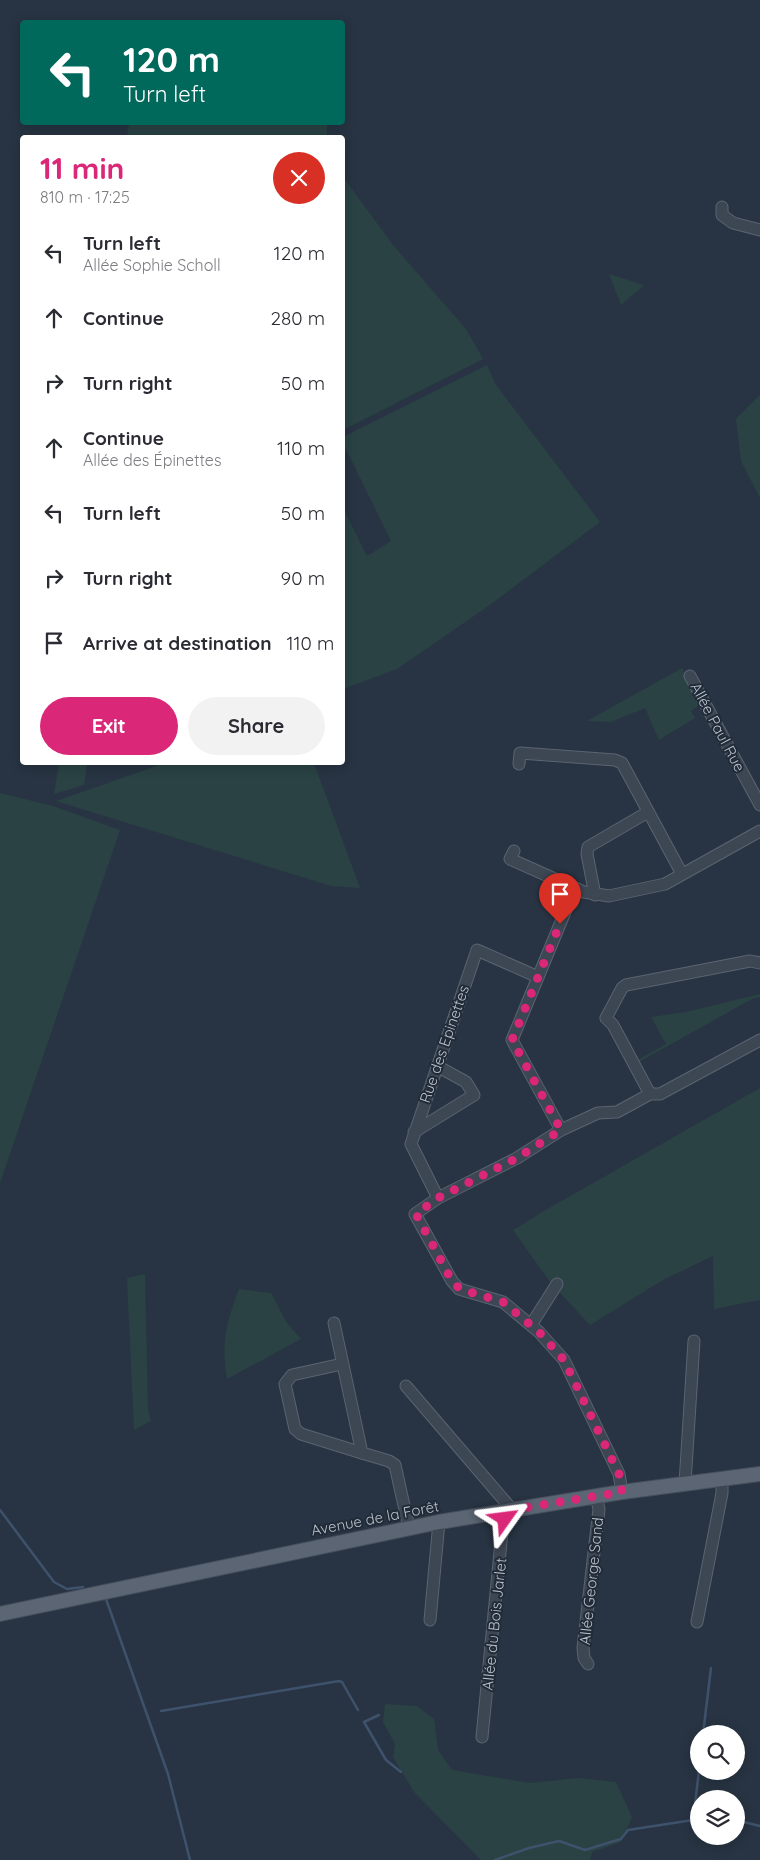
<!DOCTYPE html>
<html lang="en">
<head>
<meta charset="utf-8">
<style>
  :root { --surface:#fff; --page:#f2f2f3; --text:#2b2b33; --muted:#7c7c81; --accent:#db2777 }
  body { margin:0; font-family:Quicksand,sans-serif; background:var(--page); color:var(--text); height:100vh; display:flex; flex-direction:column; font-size:19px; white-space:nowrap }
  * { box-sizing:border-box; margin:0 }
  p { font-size:16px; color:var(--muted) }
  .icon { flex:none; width:28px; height:28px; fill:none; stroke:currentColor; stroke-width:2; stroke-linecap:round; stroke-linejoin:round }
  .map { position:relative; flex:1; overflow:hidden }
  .sheet { position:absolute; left:20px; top:135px; width:325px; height:630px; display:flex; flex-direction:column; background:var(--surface); border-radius:5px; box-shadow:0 2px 12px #0003 }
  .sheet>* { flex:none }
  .banner { position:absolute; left:20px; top:20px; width:325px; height:105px; border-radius:5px; box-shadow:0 2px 12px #0003; background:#00695c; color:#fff; overflow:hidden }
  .controls { position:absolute; left:690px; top:1725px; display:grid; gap:10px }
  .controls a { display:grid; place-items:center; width:55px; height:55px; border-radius:50%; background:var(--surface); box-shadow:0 2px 12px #0003; font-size:25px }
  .pin { position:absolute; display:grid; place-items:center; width:42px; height:42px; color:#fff; margin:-51px -21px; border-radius:50% 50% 50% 0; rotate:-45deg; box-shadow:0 0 5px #0007 }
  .pin .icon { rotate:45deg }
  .me { position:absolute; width:55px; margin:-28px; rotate:59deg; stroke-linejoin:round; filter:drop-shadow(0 0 4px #0008) }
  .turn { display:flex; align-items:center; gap:18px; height:105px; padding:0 20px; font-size:22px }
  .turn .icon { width:65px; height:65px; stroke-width:2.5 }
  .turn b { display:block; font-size:35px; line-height:42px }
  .round { display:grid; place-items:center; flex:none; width:52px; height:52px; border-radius:26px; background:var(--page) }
  .summary { display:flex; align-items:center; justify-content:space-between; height:85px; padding:0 20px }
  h1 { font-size:30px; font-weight:700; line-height:38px; color:var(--accent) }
  .action { display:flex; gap:10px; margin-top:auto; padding:10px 20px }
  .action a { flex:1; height:58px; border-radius:30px; background:var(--accent); color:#fff; font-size:20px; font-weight:700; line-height:58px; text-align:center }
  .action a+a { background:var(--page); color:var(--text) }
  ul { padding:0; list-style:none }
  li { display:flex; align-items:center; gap:15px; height:65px; padding:0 20px }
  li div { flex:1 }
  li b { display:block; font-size:19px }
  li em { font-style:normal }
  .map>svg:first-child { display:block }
  .green { fill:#2a4244 }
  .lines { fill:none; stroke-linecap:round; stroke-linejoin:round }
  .stream { stroke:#3f526c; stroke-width:2.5 }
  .minor-casing { stroke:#5b6470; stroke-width:13 }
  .major-casing { stroke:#464f5c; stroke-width:16 }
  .minor { stroke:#3d4653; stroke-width:11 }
  .major { stroke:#5b6573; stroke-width:14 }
  .route { stroke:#db2777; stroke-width:9; stroke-dasharray:0 16.2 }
  .labels { text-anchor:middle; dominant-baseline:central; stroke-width:4; stroke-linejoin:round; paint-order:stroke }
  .street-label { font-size:15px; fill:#bac1cc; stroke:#212b38 }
</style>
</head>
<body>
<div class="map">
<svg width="760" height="1860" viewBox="0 0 760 1860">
  <rect width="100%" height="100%" fill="#283443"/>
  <g class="green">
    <path d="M129 123H327V137H127Z"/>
    <path d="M343 177 393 245 466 329 483 359 343 430Z"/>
    <path d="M609 274 644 285 621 305Z"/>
    <path d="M487 365 496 385 600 522 487 607 397 669 343 689V508L367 556 391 541 343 443V437Z"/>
    <path d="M760 395V498L741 461 736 419Z"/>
    <path d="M682 668 701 704 691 711 695 718 659 740 645 708 611 722 587 721Z"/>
    <path d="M168 762 314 763 360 888 331 886 56 801Z"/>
    <path d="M59 763H87L84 785 54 794Z"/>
    <path d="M0 793 53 806 120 830 0 1183Z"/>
    <path d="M760 994V997L752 999 637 1063 636 1061 666 1044 651 1017 686 1012Z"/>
    <path d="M760 1088V1300L714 1309 713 1256 663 1280 590 1325 550 1282 513 1230 544 1211Z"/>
    <path d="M145 1274 148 1409 151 1421 134 1430 127 1278Z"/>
    <path d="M239 1289 271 1293 287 1323 301 1339 227 1379C221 1341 226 1324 239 1289Z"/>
    <path d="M385 1704 417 1706 434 1719 438 1750 452 1770 530 1783 578 1778 616 1782 632 1817 621 1842 592 1852 590 1860H481L414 1792 393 1757 395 1744 383 1722Z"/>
  </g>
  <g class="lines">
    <g class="stream">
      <path d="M0 1510 54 1582 67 1589 83 1587"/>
      <path d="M106 1599 168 1774 190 1860"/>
      <path d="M161 1711 339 1681 342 1682 358 1710"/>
      <path d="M379 1715 364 1722 386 1760 401 1772"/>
      <path d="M703 1734 711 1668"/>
      <path d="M699 1820H693L699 1771"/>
      <path d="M736 1820 760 1826"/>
      <path d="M495 1860 529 1848 559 1841 585 1850 621 1839 628 1830 693 1820"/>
    </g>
    <g class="minor-casing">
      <g id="minor">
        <path d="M722 207V215L733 223 760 230"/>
        <path d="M690 676 760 805"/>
        <path d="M519 764 520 753 615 760 622 763 682 874"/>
        <path d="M514 851 510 859 584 892 609 896 665 884 760 831"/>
        <path d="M595 895 587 854 588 847 648 812"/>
        <path d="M650 1094 613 1025 606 1018 622 988 626 985 750 961 760 963"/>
        <path d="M561 1130 512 1040 575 888"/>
        <path d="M414 1132 474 1095 466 1082 437 1066"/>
        <path d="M438 1198 411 1144 477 950 538 977"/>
        <path d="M334 1323 362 1453 389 1461 395 1465 409 1528"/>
        <path d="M531 1325 557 1284"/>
        <path d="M342 1364 292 1375 285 1384 295 1429 301 1434 362 1453"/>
        <path d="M406 1386 509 1506V1511"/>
        <path d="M685 1483 694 1341"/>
        <path d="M622 1492 619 1474 564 1360 539 1332 503 1302 459 1289 452 1281 415 1214 438 1198 517 1158 561 1130 598 1113 617 1112 650 1094H660L760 1040"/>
        <path d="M430 1620 439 1522"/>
        <path d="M697 1622 722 1493V1480"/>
        <path d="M588 1664 584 1658 583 1648 599 1509 596 1496"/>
        <path d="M482 1737 504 1511"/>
      </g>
    </g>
    <g class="major-casing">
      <path id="major" d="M0 1614 439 1522 622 1492 760 1474"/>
    </g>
    <use href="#minor" class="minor"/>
    <use href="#major" class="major"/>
  </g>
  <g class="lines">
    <path class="route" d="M505 1519 504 1511 622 1492 619 1474 564 1360 539 1332 503 1302 460 1289 452 1281 416 1214 438 1198 517 1158 561 1130 512 1040 560 924"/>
  </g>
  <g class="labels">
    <g class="street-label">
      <text transform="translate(718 727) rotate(62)">Allée Paul Rue</text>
      <text transform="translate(444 1044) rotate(-71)">Rue des Epinettes</text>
      <text transform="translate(375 1518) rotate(-11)">Avenue de la Forêt</text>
      <text transform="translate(591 1581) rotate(-84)">Allée George Sand</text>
      <text transform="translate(494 1624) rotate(-84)">Allée du Bois Jarlet</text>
    </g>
  </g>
</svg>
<div class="controls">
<a><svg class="icon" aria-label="search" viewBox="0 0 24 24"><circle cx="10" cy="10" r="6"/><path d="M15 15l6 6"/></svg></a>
<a><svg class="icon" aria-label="layers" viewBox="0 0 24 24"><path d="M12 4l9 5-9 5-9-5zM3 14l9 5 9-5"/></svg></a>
</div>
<div class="pin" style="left:560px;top:924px;background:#d93025"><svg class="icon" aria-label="arrive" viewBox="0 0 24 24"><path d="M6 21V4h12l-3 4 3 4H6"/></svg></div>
<svg class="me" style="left:505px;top:1519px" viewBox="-20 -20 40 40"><path d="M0-17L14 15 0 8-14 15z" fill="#db2777" stroke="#fff" stroke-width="4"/></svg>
<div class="banner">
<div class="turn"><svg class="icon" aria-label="left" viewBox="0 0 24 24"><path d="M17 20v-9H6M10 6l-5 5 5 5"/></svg><div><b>120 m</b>Turn left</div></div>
</div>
<section class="sheet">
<div class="summary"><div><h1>11 min</h1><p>810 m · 17:25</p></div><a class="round" style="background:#d93025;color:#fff"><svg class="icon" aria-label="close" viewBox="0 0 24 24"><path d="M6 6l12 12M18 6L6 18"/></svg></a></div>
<ul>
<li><svg class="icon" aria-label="left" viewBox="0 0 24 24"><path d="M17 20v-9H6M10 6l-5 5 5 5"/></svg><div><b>Turn left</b><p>Allée Sophie Scholl</p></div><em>120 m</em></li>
<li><svg class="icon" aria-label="ahead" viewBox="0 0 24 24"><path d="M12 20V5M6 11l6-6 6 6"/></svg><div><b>Continue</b></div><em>280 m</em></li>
<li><svg class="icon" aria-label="right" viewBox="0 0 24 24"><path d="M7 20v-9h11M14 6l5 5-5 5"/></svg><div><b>Turn right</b></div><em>50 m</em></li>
<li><svg class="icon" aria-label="ahead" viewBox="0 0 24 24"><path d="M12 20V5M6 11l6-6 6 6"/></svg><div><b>Continue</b><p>Allée des Épinettes</p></div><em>110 m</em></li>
<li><svg class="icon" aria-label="left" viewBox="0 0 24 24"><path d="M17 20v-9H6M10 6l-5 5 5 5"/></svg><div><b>Turn left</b></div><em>50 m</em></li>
<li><svg class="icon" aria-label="right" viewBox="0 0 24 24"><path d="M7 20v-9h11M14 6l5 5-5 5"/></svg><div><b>Turn right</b></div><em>90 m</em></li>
<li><svg class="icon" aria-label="arrive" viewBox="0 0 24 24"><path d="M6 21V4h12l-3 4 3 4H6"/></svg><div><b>Arrive at destination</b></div><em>110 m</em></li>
</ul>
<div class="action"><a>Exit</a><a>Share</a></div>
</section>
</div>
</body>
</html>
